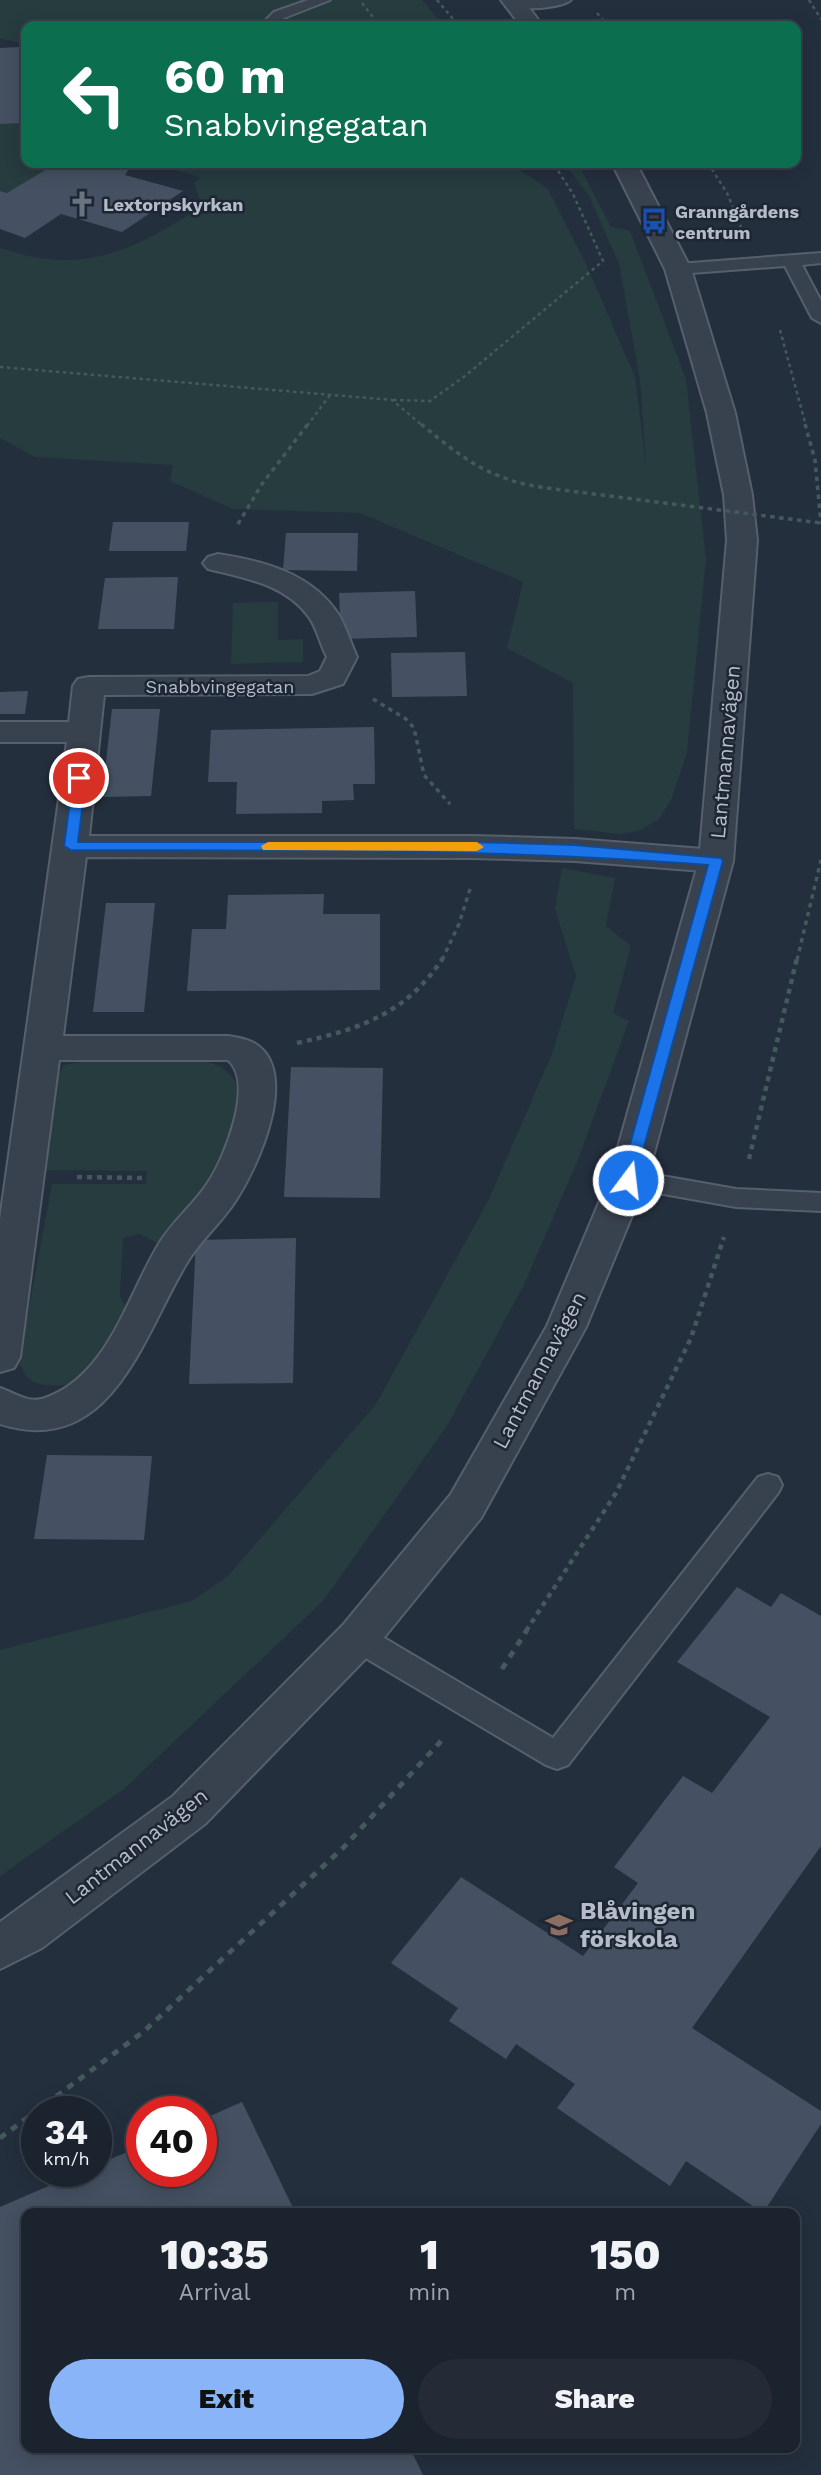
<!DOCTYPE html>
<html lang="en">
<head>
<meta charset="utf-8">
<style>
  :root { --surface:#1b232e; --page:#242b36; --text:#f1f3f6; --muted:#a0a4aa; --line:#39404a; --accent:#8ab4f8 }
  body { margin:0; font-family:"Work Sans",sans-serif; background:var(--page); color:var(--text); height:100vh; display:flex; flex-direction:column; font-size:26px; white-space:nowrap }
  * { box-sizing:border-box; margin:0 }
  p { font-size:23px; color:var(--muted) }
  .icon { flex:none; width:38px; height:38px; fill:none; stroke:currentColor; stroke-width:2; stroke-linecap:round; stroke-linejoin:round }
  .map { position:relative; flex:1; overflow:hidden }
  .sheet { position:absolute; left:21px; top:2208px; width:779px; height:245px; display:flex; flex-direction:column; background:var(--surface); border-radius:14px; box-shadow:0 4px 18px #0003,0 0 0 2px var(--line) }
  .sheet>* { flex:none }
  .hud { position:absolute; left:21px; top:21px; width:780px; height:147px; border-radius:14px; box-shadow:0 4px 18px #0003,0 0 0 2px var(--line); background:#0b6e4f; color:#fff; overflow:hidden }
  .speed { position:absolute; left:21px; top:2096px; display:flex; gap:14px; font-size:35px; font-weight:700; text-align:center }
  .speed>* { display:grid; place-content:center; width:91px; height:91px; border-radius:50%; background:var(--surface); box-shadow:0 4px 18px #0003,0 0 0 2px var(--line); line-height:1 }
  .speed small { font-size:18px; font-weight:400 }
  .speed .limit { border:10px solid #d22; background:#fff; color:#111 }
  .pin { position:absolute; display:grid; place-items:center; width:60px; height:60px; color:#fff; margin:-30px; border:4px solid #fff; border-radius:50%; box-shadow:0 2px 7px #0007 }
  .me { position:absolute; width:77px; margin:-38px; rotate:15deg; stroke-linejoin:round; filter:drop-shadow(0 0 5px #0008) }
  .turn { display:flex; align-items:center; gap:24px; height:147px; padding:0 28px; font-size:32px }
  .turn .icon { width:91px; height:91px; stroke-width:2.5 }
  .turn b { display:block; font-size:49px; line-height:60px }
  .eta { display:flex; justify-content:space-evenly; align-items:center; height:119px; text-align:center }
  .eta b { font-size:42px; font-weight:800; line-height:49px }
  .button { display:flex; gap:14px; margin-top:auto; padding:14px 28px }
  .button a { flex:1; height:80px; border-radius:42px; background:var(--accent); color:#111; font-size:28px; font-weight:800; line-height:80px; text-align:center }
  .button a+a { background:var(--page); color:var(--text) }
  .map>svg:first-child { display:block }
  .green { fill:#263c3f }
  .building { fill:#455162 }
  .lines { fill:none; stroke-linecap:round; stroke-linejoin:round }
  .service-casing { stroke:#565f6c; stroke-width:4 }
  .minor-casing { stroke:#565f6c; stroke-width:4 }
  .tertiary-casing { stroke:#565f6c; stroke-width:4 }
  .path-far3 { stroke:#44595c; stroke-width:2.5; stroke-dasharray:3.5 3.5; stroke-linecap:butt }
  .path-far2 { stroke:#44595c; stroke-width:3.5; stroke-dasharray:4.5 4.5; stroke-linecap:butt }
  .path-far1 { stroke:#44595c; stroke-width:4.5; stroke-dasharray:5 5; stroke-linecap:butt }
  .path { stroke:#44595c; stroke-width:5; stroke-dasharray:7 7; stroke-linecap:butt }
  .service { fill:#38414e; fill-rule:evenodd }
  .minor { fill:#38414e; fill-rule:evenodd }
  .tertiary { fill:#38414e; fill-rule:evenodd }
  .path-bridge { stroke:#44595c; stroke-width:3.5; stroke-dasharray:4.5 4.5; stroke-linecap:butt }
  .route { fill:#1a73e8; stroke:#114b97; stroke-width:2 }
  .slow { fill:#f59e0b }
  .labels { text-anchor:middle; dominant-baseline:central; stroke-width:5; stroke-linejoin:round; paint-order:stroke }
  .far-poi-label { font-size:18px; font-weight:bold; fill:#b4bcc9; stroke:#1d2633; text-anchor:start }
  .far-street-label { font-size:18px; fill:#b4bcc9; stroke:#1d2633 }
  .street-label { font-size:21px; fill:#b4bcc9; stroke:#1d2633 }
  .near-poi-label { font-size:24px; font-weight:bold; fill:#b4bcc9; stroke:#1d2633; text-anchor:start }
</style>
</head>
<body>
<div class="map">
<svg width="821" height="2475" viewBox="0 0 821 2475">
  <rect width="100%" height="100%" fill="#242f3e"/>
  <g class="green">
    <path d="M0 0H422L444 26H26V45L0 38Z"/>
    <path d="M26 123V163L57 164 7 193 0 191V124Z"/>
    <path d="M169 163H501L517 168 548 189 587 266 635 377 646 464 640 379 619 264 589 196 564 163H578L611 227 630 231 686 379 706 559 687 752 671 800 659 819 639 831 620 834 574 829 573 683 507 648 523 582 360 513 233 509 170 481 173 465 35 457 0 438V248C15 252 32 258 47 259 106 266 156 237 202 206L194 183 201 178 171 168Z"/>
    <path d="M278 602V640L303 639V662L231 664 233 603Z"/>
    <path d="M562 868 615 878 606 926 631 946 613 1013 629 1021 579 1157 524 1285 447 1426 323 1601 125 1788 0 1876V1650L192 1601 228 1576 376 1404 488 1201 552 1054 576 976 555 909Z"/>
    <path d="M86 1061H204C250 1073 240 1104 228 1139 224 1149 221 1161 216 1169 199 1195 177 1219 159 1244L139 1234 123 1238 120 1296 126 1308C115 1329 96 1367 77 1381 69 1386 54 1386 45 1385 30 1383 24 1376 19 1361L52 1184H146L147 1171 41 1170 52 1087 64 1065Z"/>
  </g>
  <g class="building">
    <path d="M20 47 26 81V123L0 124V48Z"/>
    <path d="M57 163H133L125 175 183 191 122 232 61 214 25 238 0 229V191L7 193Z"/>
    <path d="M113 522H189L186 551H109Z"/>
    <path d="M286 533H358L357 571 283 570Z"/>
    <path d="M178 577 174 629H98L105 578Z"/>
    <path d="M415 591 417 637 341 639 339 593Z"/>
    <path d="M465 652 467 696 392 697 391 653Z"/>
    <path d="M28 691 25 714H0V692Z"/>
    <path d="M112 709H160L151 796 102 797Z"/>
    <path d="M374 727 375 784H353L354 800 322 801V813L236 814 237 782H208L211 730Z"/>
    <path d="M324 894 323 914H380V990L187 991 192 929H226L228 895Z"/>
    <path d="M106 903H155L144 1012H93Z"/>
    <path d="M291 1067 383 1068 380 1198 284 1197Z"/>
    <path d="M296 1238 293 1383 189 1384 196 1240Z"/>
    <path d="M47 1455 152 1456 144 1540 34 1539Z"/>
    <path d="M737 1587 771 1607 781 1593 821 1616V1846L692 2028 821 2111V2124L763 2213 686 2161 670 2186 557 2108 575 2084 516 2044 506 2059 449 2021 458 2008 391 1963 461 1877 583 1956 638 1883 614 1867 683 1776 712 1793 770 1717 677 1662Z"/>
    <path d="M242 2102 296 2214H26V2448H410L423 2475H0V2207L81 2172H96V2165L142 2146V2172H201V2120Z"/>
  </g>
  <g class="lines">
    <g class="service-casing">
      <g id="service">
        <path d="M308 0H330L284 18 276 26H260L274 12Z"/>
        <path d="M514 0H571C561 8 518 12 508 4Z"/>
        <path d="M821 253V263L802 265 821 301V323L812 318 785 266 678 274 669 269 678 264Z"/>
        <path d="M628 1170 736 1189 821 1193V1211L736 1207 619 1186 615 1179 619 1172Z"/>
        <path d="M768 1474 778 1477 782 1485 778 1493 568 1765 557 1769 546 1765 347 1647 343 1638 347 1629 358 1626 369 1629 553 1738 758 1477Z"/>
      </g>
    </g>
    <g class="minor-casing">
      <path id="minor" d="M218 554C264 561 314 574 340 617 347 630 351 644 357 657L343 684 312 694 104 695 89 836H472L575 839 716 850 728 853 733 861 728 869 716 872 575 861 472 858 86 857 63 1036H228C236 1037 246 1039 254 1043 302 1071 257 1170 234 1203 220 1224 201 1240 188 1261 144 1332 113 1460 0 1424V1388C15 1393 28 1404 45 1398 109 1376 128 1293 160 1242 173 1221 193 1205 207 1184 224 1160 255 1083 228 1060H59L20 1357 14 1368 0 1372V1219L67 742H0V722H69L73 686 78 679 89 677 308 676 320 671 327 657C320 644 317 628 309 617 285 584 244 578 208 569L203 563 208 557Z"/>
    </g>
    <g class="tertiary-casing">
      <g id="tertiary">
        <path d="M501 0H523L543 26H521Z"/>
        <path d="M612 163H636L691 269 735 413 752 495 757 540 733 861 647 1179 586 1327 481 1518 373 1651 205 1824 42 1948 0 1969V1922L173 1796 343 1625 451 1494 547 1326 609 1179 699 861 727 540 724 495 707 413 665 269Z"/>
      </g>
    </g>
    <g class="path-far3">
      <path d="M437 0 459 26"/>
      <path d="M809 0 821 19"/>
      <path d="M362 3 380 26"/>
      <path d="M597 13 608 26"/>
      <path d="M708 163 727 193 741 227"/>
      <path d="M780 330 806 426"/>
      <path d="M0 367 392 400 423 426"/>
      <path d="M393 400 430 401 465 376 603 261 573 194 553 163"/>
      <path d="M307 426 330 395"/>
    </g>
    <g class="path-far2">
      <path d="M421 424C463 459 492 481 547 488"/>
      <path d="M805 424 815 460 821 524"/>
      <path d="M238 524 262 484 308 424"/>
      <path d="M373 699 406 719 414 728 424 775 450 804"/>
      <path d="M442 960 459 924 470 889"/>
      <path d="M797 960 821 860"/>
    </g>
    <g class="path-far1">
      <path d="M297 1043C360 1029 406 1014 443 958"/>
      <path d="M749 1159 797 958"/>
      <path d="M77 1177 142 1178"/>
      <path d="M526 1631 616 1493 691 1338 724 1237"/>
    </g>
    <g class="path">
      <path d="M502 1669 527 1630"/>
      <path d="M0 2138 143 2032 343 1848 442 1740"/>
    </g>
    <use href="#service" class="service"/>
    <use href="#minor" class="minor"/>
    <use href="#tertiary" class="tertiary"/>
    <path class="path-bridge" d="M547 488 821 523"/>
  </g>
  <path class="route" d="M79 774 86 778 78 842H472L575 845 721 858 723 861 634 1183H623L620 1180 708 865C496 848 284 851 71 850L64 846 73 778Z"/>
  <path class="slow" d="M268 842H477L484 847 477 851 263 850 261 846Z"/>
  <defs>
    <g id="church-bare" transform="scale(2.1)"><path d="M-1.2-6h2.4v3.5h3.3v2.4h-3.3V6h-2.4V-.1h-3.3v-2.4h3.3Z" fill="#6b7280" stroke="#1d2633" stroke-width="2.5" paint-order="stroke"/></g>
    <g id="bus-bare" transform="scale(2.1)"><path d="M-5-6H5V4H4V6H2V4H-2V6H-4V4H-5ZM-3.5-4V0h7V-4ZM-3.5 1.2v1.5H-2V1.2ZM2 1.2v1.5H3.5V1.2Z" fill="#1a4fb4" stroke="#1d2633" stroke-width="2.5" paint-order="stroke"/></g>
    <g id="school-bare" transform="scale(2.1)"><path d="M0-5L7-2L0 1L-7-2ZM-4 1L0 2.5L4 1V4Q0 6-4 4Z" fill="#8d6e63" stroke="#1d2633" stroke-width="2.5" paint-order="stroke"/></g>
  </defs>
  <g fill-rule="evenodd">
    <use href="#church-bare" x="82" y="204"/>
    <use href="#bus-bare" x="654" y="221"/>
    <use href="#school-bare" x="559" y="1925"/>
  </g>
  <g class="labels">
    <g class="far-poi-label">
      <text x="103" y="204">Lextorpskyrkan</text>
      <text x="675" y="211">Granngårdens<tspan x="675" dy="21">centrum</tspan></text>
    </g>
    <g class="far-street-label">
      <text x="220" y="686">Snabbvingegatan</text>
    </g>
    <g class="street-label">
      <text transform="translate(725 752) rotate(-85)">Lantmannavägen</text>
      <text transform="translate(539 1370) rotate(-62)">Lantmannavägen</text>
      <text transform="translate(136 1846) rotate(-38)">Lantmannavägen</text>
    </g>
    <g class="near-poi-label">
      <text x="580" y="1911">Blåvingen<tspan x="580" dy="28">förskola</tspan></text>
    </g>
  </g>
</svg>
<div class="speed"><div>34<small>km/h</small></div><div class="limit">40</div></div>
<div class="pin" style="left:79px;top:778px;background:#d93025"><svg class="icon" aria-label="arrive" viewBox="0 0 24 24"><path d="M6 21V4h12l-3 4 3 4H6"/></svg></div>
<svg class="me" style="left:628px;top:1180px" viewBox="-20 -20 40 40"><circle r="17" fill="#1a73e8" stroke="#fff" stroke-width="3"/><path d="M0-11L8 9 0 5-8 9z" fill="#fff"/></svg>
<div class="hud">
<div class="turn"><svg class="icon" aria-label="left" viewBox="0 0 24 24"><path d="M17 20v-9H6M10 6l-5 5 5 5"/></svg><div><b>60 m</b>Snabbvingegatan</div></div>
</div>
<section class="sheet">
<div class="eta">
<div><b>10:35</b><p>Arrival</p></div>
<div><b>1</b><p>min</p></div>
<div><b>150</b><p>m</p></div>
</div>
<div class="button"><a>Exit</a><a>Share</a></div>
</section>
</div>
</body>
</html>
